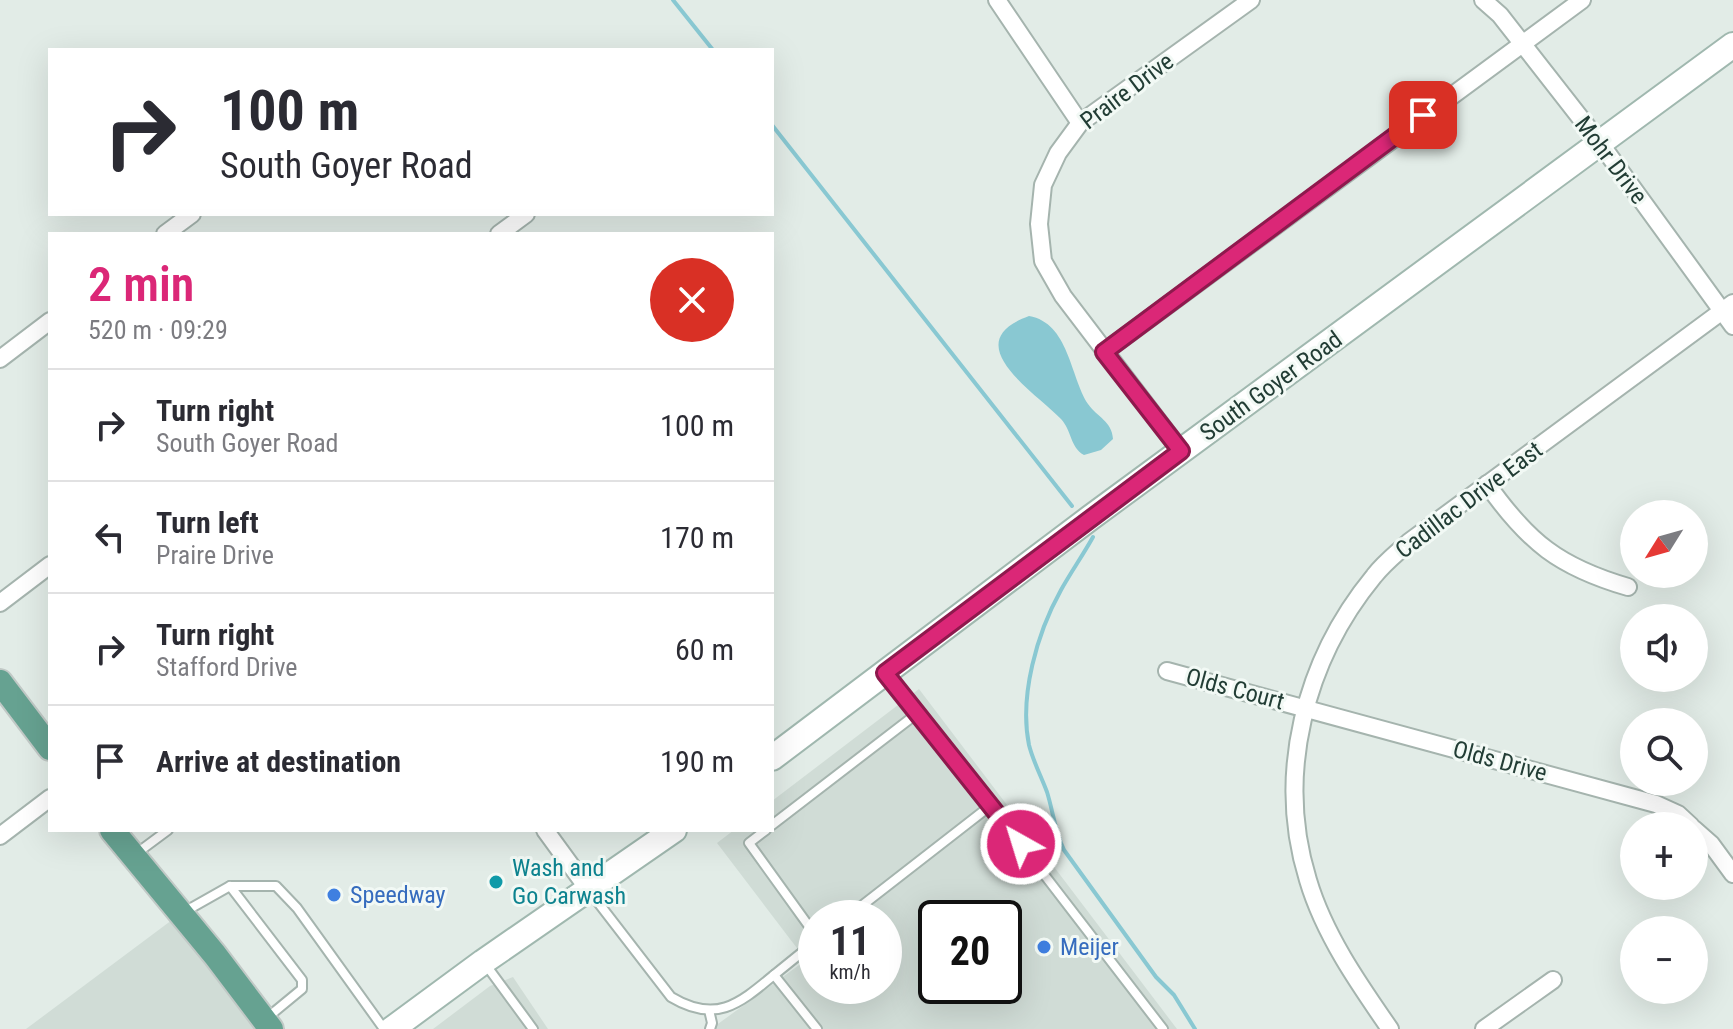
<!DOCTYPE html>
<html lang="en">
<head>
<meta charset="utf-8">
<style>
  :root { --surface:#fff; --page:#f7f7f7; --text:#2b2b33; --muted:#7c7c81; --line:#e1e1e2; --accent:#db2777 }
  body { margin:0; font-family:"Roboto Condensed",sans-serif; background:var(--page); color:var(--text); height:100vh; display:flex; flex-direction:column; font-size:30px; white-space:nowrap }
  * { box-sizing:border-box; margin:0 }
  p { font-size:26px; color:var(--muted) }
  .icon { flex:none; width:44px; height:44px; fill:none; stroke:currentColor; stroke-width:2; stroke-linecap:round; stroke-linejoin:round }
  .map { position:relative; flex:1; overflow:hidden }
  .sheet { position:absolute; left:48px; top:232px; width:726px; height:600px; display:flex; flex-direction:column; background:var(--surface); border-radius:0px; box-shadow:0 8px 32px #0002 }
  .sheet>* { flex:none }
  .guide { position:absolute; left:48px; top:48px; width:726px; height:168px; border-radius:0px; box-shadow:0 8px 32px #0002; background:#fff; color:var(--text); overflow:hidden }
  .needle { width:52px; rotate:233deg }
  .buttons { position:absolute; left:1620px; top:500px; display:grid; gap:16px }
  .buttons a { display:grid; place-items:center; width:88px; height:88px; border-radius:50%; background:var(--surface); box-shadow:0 8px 32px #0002; font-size:40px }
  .speed { position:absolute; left:798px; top:900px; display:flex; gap:16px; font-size:40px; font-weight:700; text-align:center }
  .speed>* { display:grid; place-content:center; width:104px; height:104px; border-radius:50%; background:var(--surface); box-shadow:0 8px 32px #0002; line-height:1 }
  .speed small { font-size:20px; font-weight:400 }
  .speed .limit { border:4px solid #111; border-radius:12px; background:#fff; color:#111 }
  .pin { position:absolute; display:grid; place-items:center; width:68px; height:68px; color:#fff; margin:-34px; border-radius:16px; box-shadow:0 4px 12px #0006 }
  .me { position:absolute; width:88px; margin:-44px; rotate:321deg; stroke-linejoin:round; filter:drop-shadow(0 0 6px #0008) }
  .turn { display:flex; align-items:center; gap:28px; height:168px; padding:0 40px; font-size:36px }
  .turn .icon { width:104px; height:104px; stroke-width:2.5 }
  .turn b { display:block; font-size:56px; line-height:68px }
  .round { display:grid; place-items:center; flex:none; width:84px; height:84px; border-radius:42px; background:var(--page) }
  .overview { display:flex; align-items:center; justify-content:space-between; height:136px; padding:0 40px }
  h1 { font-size:48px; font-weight:600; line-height:60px; color:var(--accent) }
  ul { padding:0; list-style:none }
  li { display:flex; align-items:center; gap:24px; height:112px; padding:0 40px; border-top:2px solid var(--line) }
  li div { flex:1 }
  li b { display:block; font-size:30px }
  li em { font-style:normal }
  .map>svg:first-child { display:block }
  .built { fill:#d0dcd6; fill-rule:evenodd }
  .water { fill:#89c8d2 }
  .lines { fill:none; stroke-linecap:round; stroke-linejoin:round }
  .stream { stroke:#89c8d2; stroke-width:4 }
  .lane-casing { stroke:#a5b4ae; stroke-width:12 }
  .street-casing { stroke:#a5b4ae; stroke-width:20 }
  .secondary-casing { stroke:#a0b8af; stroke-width:28 }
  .primary-casing { stroke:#c1c9c6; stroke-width:28 }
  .lane { stroke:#fff; stroke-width:8 }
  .street { stroke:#fff; stroke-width:16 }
  .secondary { stroke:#fff; stroke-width:24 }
  .primary { stroke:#66a291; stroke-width:24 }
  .route-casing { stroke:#8e194d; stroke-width:20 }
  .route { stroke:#db2777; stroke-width:14 }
  .culture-dot { fill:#0f9aa8; stroke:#f2f9f5; stroke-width:3 }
  .shop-dot { fill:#3f7fe0; stroke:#f2f9f5; stroke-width:3 }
  .labels { text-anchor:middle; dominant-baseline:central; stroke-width:6; stroke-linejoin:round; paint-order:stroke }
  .street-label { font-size:24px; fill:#223d35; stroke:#f2f9f5 }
  .culture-label { font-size:24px; fill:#0d838f; stroke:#f2f9f5; text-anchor:start }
  .shop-label { font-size:24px; fill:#366cbe; stroke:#f2f9f5; text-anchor:start }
</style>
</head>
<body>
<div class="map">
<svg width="1733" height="1029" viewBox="0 0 1733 1029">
  <rect width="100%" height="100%" fill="#e2ece7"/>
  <g class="built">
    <path d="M919 689 1177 1029H711L806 960 717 843 734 830H772V801ZM816 918H884V986H816ZM936 918H1004V986H936Z"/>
    <path d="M180 914 271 1029H26Z"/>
    <path d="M513 977 548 1029H433L490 986Z"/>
  </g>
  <path class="water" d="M1029 316C1069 323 1070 376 1088 404 1097 417 1112 421 1113 439L1101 450 1084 455C1070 447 1072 431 1061 419 1038 394 954 343 1029 316Z"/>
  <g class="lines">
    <g class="stream">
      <path d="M673 0 713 50"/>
      <path d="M772 125 1072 506"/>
      <path d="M1093 537C1083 555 1071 572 1061 590 1037 633 1019 696 1029 745 1033 761 1041 776 1047 792 1053 811 1055 832 1064 850L1156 977 1174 995 1195 1029"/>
    </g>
    <g class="lane-casing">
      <g id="lane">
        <path d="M886 674 919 712 1163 1029"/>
        <path d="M772 825 919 712"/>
        <path d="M766 830 749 843 816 936"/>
        <path d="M137 853 168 830"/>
        <path d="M230 886 302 980V989L268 1017"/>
        <path d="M590 892 671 997C716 1024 739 1004 774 975L817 1029"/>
        <path d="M184 912 230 886H276L297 908 384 1029"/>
        <path d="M846 918 990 806"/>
        <path d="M486 965 533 1029"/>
        <path d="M774 975 816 941"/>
        <path d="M709 1010 712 1023 710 1029"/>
      </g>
    </g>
    <g class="street-casing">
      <g id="street">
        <path d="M997 0 1080 123"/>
        <path d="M1483 0 1500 15 1600 143 1733 326"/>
        <path d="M165 234 192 214"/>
        <path d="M499 234 526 214"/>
        <path d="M1104 352 1582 0"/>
        <path d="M0 359 50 321"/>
        <path d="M1181 451 1063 296 1043 261 1039 224 1043 185 1058 153 1080 123 1251 0"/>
        <path d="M1487 484C1528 542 1559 567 1628 587"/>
        <path d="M0 603 50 565"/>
        <path d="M1167 671 1656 804 1678 814 1691 826"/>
        <path d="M1694 829 1711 844 1733 874"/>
        <path d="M545 830 588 889"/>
        <path d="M0 836 50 798"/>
        <path d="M1390 1029C1358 983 1324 934 1308 880 1275 774 1305 660 1374 576 1384 563 1397 553 1409 542L1733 303"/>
        <path d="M1484 1029 1553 980"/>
      </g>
    </g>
    <g class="secondary-casing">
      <g id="secondary">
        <path d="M772 758 1090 518 1733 45"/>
        <path d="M392 1029 483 962 674 830"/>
      </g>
    </g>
    <g class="primary-casing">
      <g id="primary">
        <path d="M0 682 50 748"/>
        <path d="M112 830 215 955 271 1029"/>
      </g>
    </g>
    <use href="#lane" class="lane"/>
    <use href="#street" class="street"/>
    <use href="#secondary" class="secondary"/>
    <use href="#primary" class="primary"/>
  </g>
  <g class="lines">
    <g class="route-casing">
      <path id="route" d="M1021 844 885 673 1181 451 1104 352 1423 115"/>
    </g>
    <use href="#route" class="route"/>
  </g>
  <circle class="culture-dot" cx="496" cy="882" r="8"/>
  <g class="shop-dot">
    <circle cx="334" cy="895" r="8"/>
    <circle cx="1044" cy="947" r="8"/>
  </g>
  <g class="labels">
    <g class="street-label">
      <text transform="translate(1127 91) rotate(-37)">Praire Drive</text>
      <text transform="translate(1611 160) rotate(53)">Mohr Drive</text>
      <text transform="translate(1271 386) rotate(-36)">South Goyer Road</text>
      <text transform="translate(1469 500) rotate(-37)">Cadillac Drive East</text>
      <text transform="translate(1235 689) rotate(15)">Olds Court</text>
      <text transform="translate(1500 761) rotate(15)">Olds Drive</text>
    </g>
    <g class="culture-label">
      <text x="512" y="868">Wash and<tspan x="512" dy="28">Go Carwash</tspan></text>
    </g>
    <g class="shop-label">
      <text x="350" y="895">Speedway</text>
      <text x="1060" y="947">Meijer</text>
    </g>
  </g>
</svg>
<div class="buttons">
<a><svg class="needle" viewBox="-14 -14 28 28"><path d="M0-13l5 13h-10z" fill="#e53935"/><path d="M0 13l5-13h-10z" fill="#7c7c81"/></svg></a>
<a><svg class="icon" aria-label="sound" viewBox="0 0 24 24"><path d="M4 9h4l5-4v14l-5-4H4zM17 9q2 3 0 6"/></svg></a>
<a><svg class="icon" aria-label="search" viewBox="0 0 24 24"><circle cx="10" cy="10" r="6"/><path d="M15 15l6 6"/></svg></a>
<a>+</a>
<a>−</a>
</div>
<div class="speed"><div>11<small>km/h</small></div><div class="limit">20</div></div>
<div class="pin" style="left:1423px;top:115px;background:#d93025"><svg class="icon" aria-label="arrive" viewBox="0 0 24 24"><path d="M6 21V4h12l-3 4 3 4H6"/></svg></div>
<svg class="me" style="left:1021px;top:844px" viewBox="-20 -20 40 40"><circle r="17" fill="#db2777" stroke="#fff" stroke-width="3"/><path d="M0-11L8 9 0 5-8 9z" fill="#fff"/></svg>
<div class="guide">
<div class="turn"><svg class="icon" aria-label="right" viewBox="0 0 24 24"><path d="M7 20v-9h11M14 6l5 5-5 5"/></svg><div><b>100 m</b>South Goyer Road</div></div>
</div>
<section class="sheet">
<div class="overview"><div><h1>2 min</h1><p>520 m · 09:29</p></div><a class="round" style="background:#d93025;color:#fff"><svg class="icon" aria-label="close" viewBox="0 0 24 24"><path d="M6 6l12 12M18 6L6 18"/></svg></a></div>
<ul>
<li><svg class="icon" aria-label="right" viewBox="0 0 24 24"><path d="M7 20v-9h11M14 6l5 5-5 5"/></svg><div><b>Turn right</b><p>South Goyer Road</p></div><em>100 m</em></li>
<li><svg class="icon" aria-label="left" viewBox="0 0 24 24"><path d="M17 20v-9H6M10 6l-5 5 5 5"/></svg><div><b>Turn left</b><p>Praire Drive</p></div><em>170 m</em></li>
<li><svg class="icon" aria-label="right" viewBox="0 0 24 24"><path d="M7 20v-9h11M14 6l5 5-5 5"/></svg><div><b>Turn right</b><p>Stafford Drive</p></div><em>60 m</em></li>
<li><svg class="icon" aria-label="arrive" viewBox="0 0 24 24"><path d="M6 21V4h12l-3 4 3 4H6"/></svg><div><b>Arrive at destination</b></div><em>190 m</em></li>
</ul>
</section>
</div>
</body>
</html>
